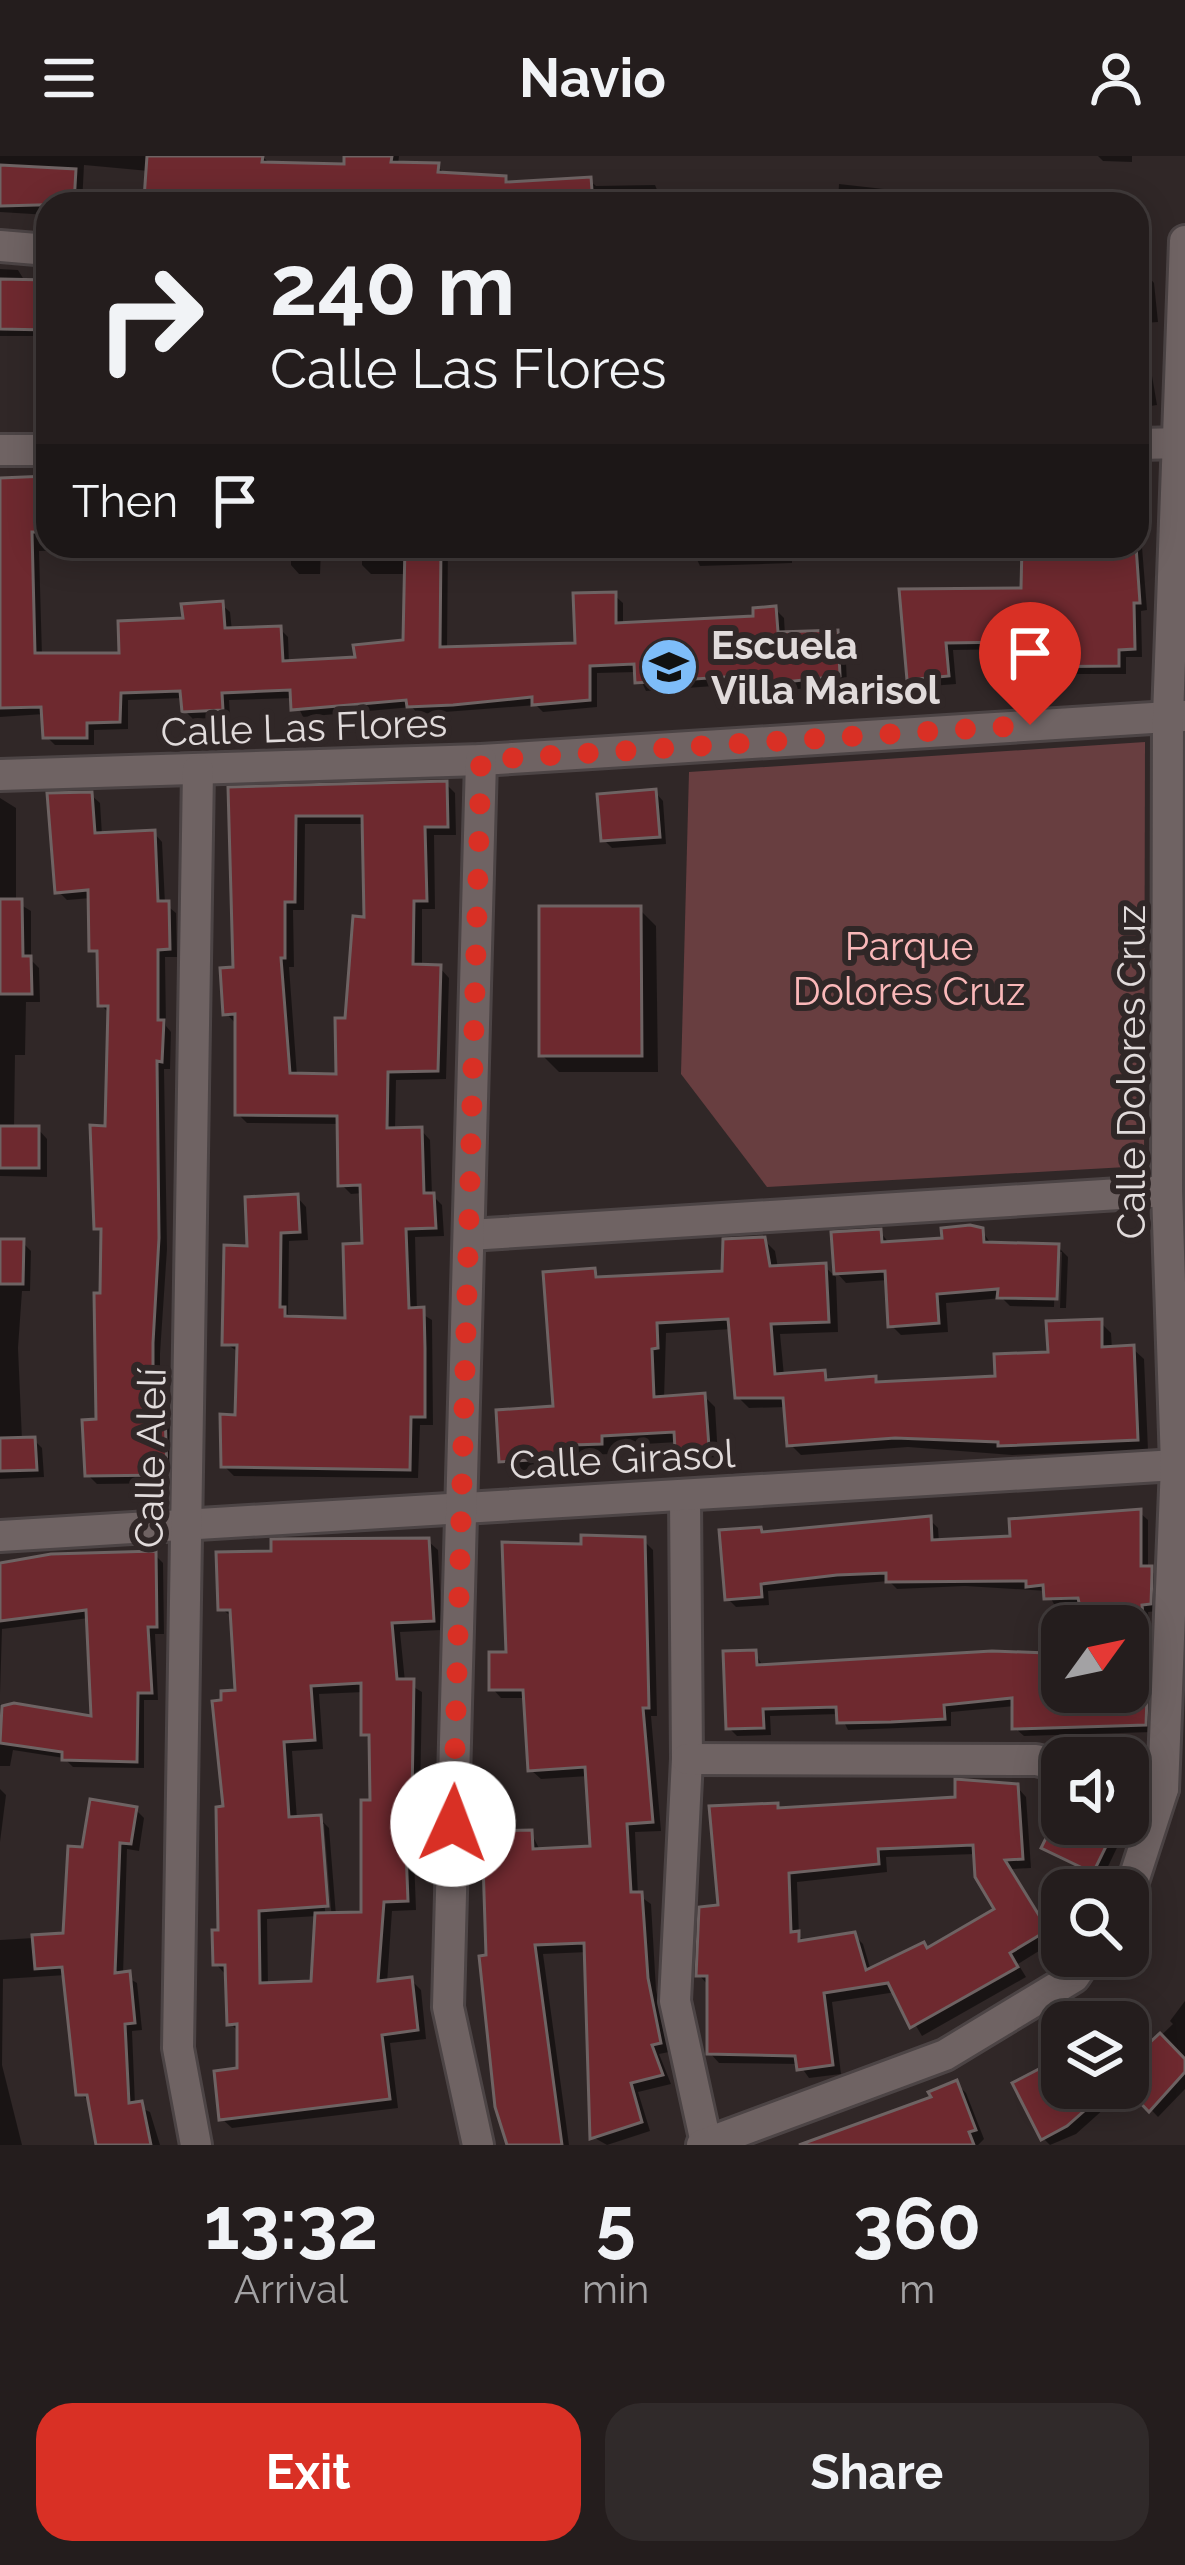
<!DOCTYPE html>
<html lang="en">
<head>
<meta charset="utf-8">
<style>
  :root { --surface:#241d1d; --page:#302a2a; --text:#f1f3f6; --muted:#a3a2a4; --line:#413b3b; --accent:#d93025 }
  body { margin:0; font-family:Raleway,sans-serif; background:var(--page); color:var(--text); height:100vh; display:flex; flex-direction:column; font-size:45px; white-space:nowrap }
  * { box-sizing:border-box; margin:0 }
  p { font-size:39px; color:var(--muted) }
  .icon { flex:none; width:66px; height:66px; fill:none; stroke:currentColor; stroke-width:2; stroke-linecap:round; stroke-linejoin:round }
  .map { position:relative; height:1989px; overflow:hidden }
  .drawer { display:flex; flex-direction:column; background:var(--surface); flex:1 }
  .drawer>* { flex:none }
  .guide { position:absolute; left:36px; top:36px; width:1113px; height:366px; border-radius:36px; box-shadow:0 6px 30px #0003,0 0 0 3px var(--line); background:#241d1d; color:var(--text); overflow:hidden }
  .needle { width:78px; rotate:57deg }
  .controls { position:absolute; left:1041px; top:1449px; display:grid; gap:24px }
  .controls a { display:grid; place-items:center; width:108px; height:108px; border-radius:24px; background:var(--surface); box-shadow:0 6px 30px #0003,0 0 0 3px var(--line); font-size:60px }
  .pin { position:absolute; display:grid; place-items:center; width:102px; height:102px; color:#fff; margin:-123px -51px; border-radius:50% 50% 50% 0; rotate:-45deg; box-shadow:0 0 12px #0007 }
  .pin .icon { rotate:45deg }
  .me { position:absolute; width:132px; margin:-66px; rotate:2deg; stroke-linejoin:round; filter:drop-shadow(0 0 9px #0008) }
  .turn { display:flex; align-items:center; gap:42px; height:252px; padding:0 36px; font-size:54px }
  .turn .icon { width:156px; height:156px; stroke-width:2.5 }
  .turn b { display:block; font-size:84px; line-height:102px }
  .then { display:flex; align-items:center; height:114px; padding:0 36px; background:#0003; gap:24px; font-size:45px }
  .eta { display:flex; justify-content:space-evenly; align-items:center; height:204px; text-align:center }
  .eta b { font-size:72px; font-weight:700; line-height:84px }
  .primary-button { display:flex; gap:24px; margin-top:auto; padding:24px 36px }
  .primary-button a { flex:1; height:138px; border-radius:36px; background:var(--accent); color:#fff; font-size:48px; font-weight:700; line-height:138px; text-align:center }
  .primary-button a+a { background:var(--page); color:var(--text) }
  header { display:flex; justify-content:space-between; align-items:center; height:156px; padding:0 36px; background:var(--surface); font-size:54px; font-weight:700 }
  .map>svg:first-child { display:block }
  .green { fill:#683e40 }
  .shadow { fill:#0007; fill-rule:evenodd }
  .building { fill:#6e292f; stroke:#6e6363; stroke-width:3; fill-rule:evenodd }
  .lines { fill:none; stroke-linecap:round; stroke-linejoin:round }
  .street-casing { stroke:#4c4445; stroke-width:36 }
  .street { stroke:#6f6363; stroke-width:30 }
  .route { stroke:#d93025; stroke-width:21; stroke-dasharray:0 37.8 }
  .labels { text-anchor:middle; dominant-baseline:central; stroke-width:12; stroke-linejoin:round; paint-order:stroke }
  .poi-label { font-size:39px; font-weight:bold; fill:#e1dbdb; stroke:#302727; text-anchor:start }
  .street-label { font-size:39px; fill:#e1dbdb; stroke:#302727 }
  .park-label { font-size:39px; fill:#fab8b9; stroke:#302727 }
</style>
</head>
<body>
<header><svg class="icon" aria-label="menu" viewBox="0 0 24 24"><path d="M4 6h16M4 12h16M4 18h16"/></svg>Navio<svg class="icon" aria-label="person" viewBox="0 0 24 24"><circle cx="12" cy="8" r="4"/><path d="M4 21q1-7 8-7t8 7"/></svg></header>
<div class="map">
<svg width="1185" height="1989" viewBox="0 0 1185 1989">
  <rect width="100%" height="100%" fill="#302727"/>
  <path class="green" d="M1145 586 1144 1010 767 1031 681 918 689 616Z"/>
  <g class="shadow">
    <path d="M0 0H262L271 9 346 11 347 0H399L398 9 437 10 445 18 505 23 511 29 589 24 596 30 655 29 663 48H154L147 42 149 15 84 9 82 48H48V59L0 56Z"/>
    <path d="M1098 0H1132V6L1103 5Z"/>
    <path d="M839 28 919 37 929 48H722L723 38 838 47Z"/>
    <path d="M0 113 18 114 26 127 48 128V254L46 180H0Z"/>
    <path d="M1146 118 1154 127 1158 166 1143 167 1157 249 1137 252V119Z"/>
    <path d="M46 323 48 390H448L447 493 578 490 614 439 623 447V470L757 463 775 453 784 462 785 479 836 477 845 485 847 528 751 538 741 528 646 535 637 516 597 517V551L543 556 536 549 418 558 412 551 303 561 294 542 229 544 230 561 193 563 185 555 184 542 128 544V573L94 574V589H55L46 580 44 558 0 561V325ZM244 390 249 395H291V409L299 418H320L321 394H362V409L371 418H407L405 487 358 504 289 508 288 481 280 473 232 475 230 456 221 448 122 500H42L39 395Z"/>
    <path d="M1137 386 1142 391 1147 454 1141 455 1142 501H1126V518H1024L1016 509V493L953 494 956 528 918 531 909 522 902 436 1024 434 1025 390Z"/>
    <path d="M528 390H621V397L529 392Z"/>
    <path d="M621 390H850V397H792V407L700 410 691 391Z"/>
    <path d="M446 628 455 637 456 679H434L435 753H422V812H440L449 822 446 923 396 924 395 975 421 974 430 984 432 1039 442 1049 444 1080 415 1081 417 1155 432 1164 433 1269H420L418 1322 234 1320 224 1310 238 1262 240 1197 225 1187 250 1093 297 1041 306 1051 308 1084 289 1085 288 1158 348 1165 365 1090 363 1037 351 1038 341 1028 340 968 247 967 238 958 235 867 226 857 236 814 231 634ZM305 668H365L367 764 339 921 297 920 289 811H294L293 754H304Z"/>
    <path d="M655 636 663 645 666 688 612 692 604 684Z"/>
    <path d="M91 639 100 647 102 679 154 677 162 686 165 748 176 757 177 801H165L166 870 171 876 170 913H164L167 1093 160 1198V1257L172 1266 175 1327 97 1328 88 1319 99 1266 104 1079 97 1072 107 973 110 858 101 849 91 742 67 744 58 735Z"/>
    <path d="M0 642 16 652V746L31 755V804L39 812 40 846H26L25 899H15L14 973H38L47 983V1021L0 1020Z"/>
    <path d="M639 753 656 770 658 916H559L542 899Z"/>
    <path d="M982 1075 992 1089 1058 1091 1068 1101 1066 1152H1060L1062 1096H1056L1054 1151 1010 1150 1002 1142 946 1147 948 1176 901 1179 891 1169 888 1124 846 1127 837 1117 880 1076 890 1088 945 1085Z"/>
    <path d="M764 1084 775 1095 778 1112 825 1111 836 1121 838 1176 780 1178 784 1220 824 1217 833 1227 875 1223 880 1229 998 1223 1051 1199 1100 1166 1111 1177 1112 1193H1133L1144 1203 1148 1294 1012 1299 908 1291 801 1299 790 1288 787 1251 749 1252 738 1241 732 1173 666 1177 664 1243 704 1240 715 1251 718 1301 689 1303 678 1286 611 1290 612 1298 583 1299V1311L513 1315 502 1305 556 1253 594 1115 602 1123 725 1118Z"/>
    <path d="M0 1086H22L31 1095 30 1135H22L18 1192 22 1284H34L42 1292 44 1321 0 1323Z"/>
    <path d="M1139 1356 1148 1364V1413L1159 1421 1158 1455 1148 1456 1155 1523 1153 1576 1024 1580 1015 1572V1550L951 1556V1570L848 1574 840 1558 770 1560 771 1579 737 1580 729 1572 755 1497 764 1512 1062 1499V1536H1128V1470H1085L1082 1449 1055 1450 1047 1435 965 1430 897 1433 889 1425 768 1435 769 1449 736 1451 728 1443 760 1374 766 1379 930 1364 938 1372 939 1387 1013 1383Z"/>
    <path d="M643 1384 653 1394 657 1560H651L661 1675 635 1676 638 1739 651 1748 656 1834 669 1896 659 1898 671 1928 638 1936 650 1975 607 1989 593 1981 588 1796 543 1798 569 1989H510L489 1802 531 1677 541 1696 593 1693 589 1620 541 1623 531 1614 526 1542H501L492 1532 584 1391Z"/>
    <path d="M428 1385 438 1394 442 1474 400 1476 405 1526 422 1536 420 1644 431 1654 433 1700 414 1701 416 1754 392 1755 387 1827 411 1824 421 1834 426 1883 390 1887 398 1952 232 1972 222 1963 240 1914V1877L230 1867 225 1818 216 1808 238 1537 233 1462 221 1452ZM364 1536V1578L372 1586 373 1647 364 1758 336 1760 329 1672 319 1662 297 1663 292 1595 323 1593 319 1538ZM318 1668H324L332 1765 326 1766ZM318 1760 314 1828 268 1829 267 1763Z"/>
    <path d="M155 1399 163 1407 164 1478H155L158 1544H144V1612L73 1611 64 1602 13 1594 10 1610H0V1548L94 1563 89 1462 2 1473 0 1538V1409Z"/>
    <path d="M1017 1631 1026 1641 1031 1712 1012 1713 1055 1785 1018 1808 1026 1821 922 1880 896 1836 832 1846 841 1918 809 1922 799 1908 719 1907 710 1897 708 1829 699 1819 722 1752 776 1650 782 1655 958 1644ZM976 1698 998 1754 928 1795 871 1815 863 1788 854 1779 806 1787 799 1780 797 1726 887 1716 886 1701Z"/>
    <path d="M0 1633 6 1639 0 1686Z"/>
    <path d="M136 1654 144 1662 139 1695 127 1693 123 1819 137 1827 142 1874 132 1875 135 1949 150 1956 160 1989H99L92 1946 79 1938 66 1819 3 1823 2 1909 22 1989H0V1784L66 1780 84 1694Z"/>
    <path d="M1062 1657V1668L1116 1669 1124 1677 1102 1723 1045 1692Z"/>
    <path d="M1185 1845V1933L1158 1961 1128 1929V1911L1173 1868 1170 1865Z"/>
    <path d="M1062 1885V1932L1124 1935 1076 1978 1050 1989 1043 1982 1054 1909 1046 1898Z"/>
    <path d="M957 1928 966 1937 984 1983 978 1989H807L935 1943Z"/>
  </g>
  <g class="building">
    <path d="M147 0H263L262 6 344 8V0H392L391 6 439 7 438 16 506 20V26L591 21 593 48H206L144 43Z"/>
    <path d="M0 9 76 13 74 48 0 50Z"/>
    <path d="M0 123 48 124V174L0 173Z"/>
    <path d="M47 320 48 376H32L35 497H119L118 465 183 462 181 448 223 445 225 472 281 470 283 505 355 501 353 489 403 484 405 390H441L440 491 575 487 573 437 616 436V467L753 460V452L776 450 778 476 838 474 840 520 739 531V520L635 527 634 508 590 510V544L532 549V541L453 549 407 551 406 544 291 554 290 534 222 537 223 554 182 556 180 535 121 537 120 566 87 567V582H43L41 551 0 552V322Z"/>
    <path d="M1022 390H1136L1140 447H1134L1135 493 1119 494V510L1013 511 1012 486 946 487 949 520 907 524 899 433 1021 432Z"/>
    <path d="M447 625 448 671H425L427 745H414L413 808 441 809 438 915 388 916 387 972 422 971 424 1037H434L436 1072 406 1073 409 1152 424 1151 425 1192V1261H411L410 1314 221 1311 220 1258 235 1259 237 1189H222L224 1089 247 1090 245 1041 298 1038 300 1076 281 1077 280 1151H285V1160L345 1162 343 1088 362 1087 360 1029 338 1030 337 960 235 959V858L223 859 220 812 233 811 228 631ZM296 660H362L364 761 353 760 345 862H335L336 918 290 917 281 802H285V746H295Z"/>
    <path d="M656 633 660 681 601 685 597 638Z"/>
    <path d="M92 636 95 677 155 674 158 745H169L170 793 158 794V864H164L162 906 157 905 159 1082 153 1187V1255L165 1254 167 1319 85 1320 82 1264 96 1263 94 1137H100L101 1073H94L90 969 105 970 108 850H98L97 795H89L88 734 55 737 47 637Z"/>
    <path d="M0 743H22L23 800H31L32 838H0Z"/>
    <path d="M539 750H641L642 900H539Z"/>
    <rect x="0" y="970" width="39" height="42"/>
    <path d="M970 1069 983 1072 984 1086 1059 1088 1057 1143 997 1142 998 1133 937 1138 939 1167 888 1171 885 1115 834 1118 831 1076 881 1073 882 1086 942 1082 941 1072Z"/>
    <path d="M765 1081 770 1110 826 1107 829 1166 771 1168 775 1218 825 1214 826 1224 876 1220V1226L995 1220 994 1198 1048 1196 1046 1165 1102 1163V1191L1134 1189 1138 1284 998 1290V1286L895 1282 787 1290 783 1242H735L728 1163 657 1167 658 1192 652 1193 654 1241 705 1237 709 1291 675 1293 674 1276 602 1280V1288L573 1289V1301L499 1306 496 1254 553 1250 543 1116 595 1112 596 1121 722 1115 723 1083Z"/>
    <path d="M0 1083H24L23 1128H0Z"/>
    <path d="M35 1281 37 1314 0 1315V1282Z"/>
    <path d="M1141 1353V1410H1152V1418L1151 1448 1142 1449 1144 1470H1084L1078 1442 1044 1443 1043 1429 1026 1431V1425L886 1426V1417L837 1419 761 1428 762 1441 725 1444 719 1374 761 1371 762 1376 931 1360 932 1384 1010 1380 1009 1363Z"/>
    <path d="M581 1379 645 1381 649 1552H643L653 1666 627 1668 631 1736H642L648 1822 661 1887 652 1889 663 1919 631 1927 642 1966 590 1983 584 1787 535 1789 562 1989H507L495 1951 479 1800 486 1799 482 1675 532 1674 533 1693 590 1690 585 1611 528 1615 523 1534H489V1496H506L502 1386 581 1388Z"/>
    <path d="M429 1382 434 1465 392 1467 397 1523H414L412 1642H422L425 1692 406 1693 408 1745 384 1746 378 1825 412 1821 418 1874 382 1879 390 1943 219 1964 214 1915 237 1912V1868L227 1869 225 1809H213L212 1774H218L216 1651 223 1650 212 1545 221 1544V1535L235 1534 230 1454H218L216 1396 271 1395V1383ZM361 1527V1579H369L370 1644H361V1756L315 1757 311 1825 260 1827 259 1755 328 1750 321 1659 289 1661 284 1586 315 1584 311 1530Z"/>
    <path d="M156 1395 157 1471H148L152 1537H138L137 1606 62 1604V1596L0 1587 2 1550 14 1547 91 1560 86 1454 0 1465V1407L51 1398Z"/>
    <path d="M756 1494 757 1509 992 1495 1047 1497 1048 1536H1128V1514L1148 1513 1146 1569 1012 1573V1542L944 1549 945 1563 891 1566 837 1567 836 1551 763 1553 764 1572 726 1573 723 1495Z"/>
    <path d="M955 1623 1018 1628 1023 1703 1005 1704 1048 1774 1010 1797 1018 1811 910 1872 888 1827 824 1837 833 1909 797 1914 795 1900 707 1898V1820H696L699 1751 718 1749 709 1650 778 1647V1652L955 1641ZM973 1689 975 1721 994 1753 927 1792 924 1786 866 1814 855 1776 799 1785V1775L791 1776 789 1717 879 1708 878 1693Z"/>
    <path d="M90 1643 137 1651 131 1688 120 1687 115 1817 130 1815 135 1867 125 1868 129 1947 142 1945 151 1989H96L87 1939H76L62 1811 35 1813 32 1779 63 1777 68 1690 82 1691Z"/>
    <path d="M1053 1668H1117L1093 1717 1041 1692Z"/>
    <path d="M1160 1877 1185 1903V1916L1149 1956 1128 1934V1907Z"/>
    <path d="M1062 1901V1932H1110L1067 1970 1041 1984 1012 1927Z"/>
    <path d="M957 1924 976 1974 969 1976 974 1989H799L931 1941 928 1936Z"/>
  </g>
  <g class="lines">
    <g class="street-casing">
      <g id="street">
        <path d="M0 90 48 94"/>
        <path d="M1137 288 1185 287"/>
        <path d="M0 294H48"/>
        <path d="M0 619 481 604 1185 560"/>
        <path d="M469 1079 1167 1035"/>
        <path d="M685 1341 687 1603 675 1845 706 1987"/>
        <path d="M0 1380 1176 1309"/>
        <path d="M687 1603 1036 1604 1062 1610"/>
        <path d="M1128 1625 1163 1633"/>
        <path d="M1128 1741 1163 1633 1176 1309 1167 1035 1168 561 1185 85"/>
        <path d="M196 1989 178 1892 198 614"/>
        <path d="M478 1989 448 1851 481 604"/>
        <path d="M702 1989 945 1899 1074 1821 1088 1800"/>
      </g>
    </g>
    <use href="#street" class="street"/>
  </g>
  <g class="lines">
    <path class="route" d="M453 1668 481 604 1030 569"/>
  </g>
  <defs>
    <g id="school-disc" transform="scale(3)"><circle r="9.5" fill="#7ebdf9" stroke="#302727"/><path d="M0-5L7-2L0 1L-7-2ZM-4 1L0 2.5L4 1V4Q0 6-4 4Z" fill="#111"/></g>
  </defs>
  <g fill-rule="evenodd">
    <use href="#school-disc" x="669" y="511"/>
  </g>
  <g class="labels">
    <g class="poi-label">
      <text x="711" y="489">Escuela<tspan x="711" dy="45">Villa Marisol</tspan></text>
    </g>
    <g class="street-label">
      <text transform="translate(304 571) rotate(-2)">Calle Las Flores</text>
      <text transform="translate(1131 916) rotate(-90)">Calle Dolores Cruz</text>
      <text transform="translate(150 1302) rotate(-89)">Calle Alelí</text>
      <text transform="translate(622 1303) rotate(-3)">Calle Girasol</text>
    </g>
    <g class="park-label">
      <text x="909" y="790">Parque<tspan x="909" dy="45">Dolores Cruz</tspan></text>
    </g>
  </g>
</svg>
<div class="controls">
<a><svg class="needle" viewBox="-14 -14 28 28"><path d="M0-13l5 13h-10z" fill="#e53935"/><path d="M0 13l5-13h-10z" fill="#a3a2a4"/></svg></a>
<a><svg class="icon" aria-label="sound" viewBox="0 0 24 24"><path d="M4 9h4l5-4v14l-5-4H4zM17 9q2 3 0 6"/></svg></a>
<a><svg class="icon" aria-label="search" viewBox="0 0 24 24"><circle cx="10" cy="10" r="6"/><path d="M15 15l6 6"/></svg></a>
<a><svg class="icon" aria-label="layers" viewBox="0 0 24 24"><path d="M12 4l9 5-9 5-9-5zM3 14l9 5 9-5"/></svg></a>
</div>
<div class="pin" style="left:1030px;top:569px;background:#d93025"><svg class="icon" aria-label="arrive" viewBox="0 0 24 24"><path d="M6 21V4h12l-3 4 3 4H6"/></svg></div>
<svg class="me" style="left:453px;top:1668px" viewBox="-20 -20 40 40"><circle r="19" fill="#fff"/><path d="M0-13L10 11 0 6-10 11z" fill="#d93025"/></svg>
<div class="guide">
<div class="turn"><svg class="icon" aria-label="right" viewBox="0 0 24 24"><path d="M7 20v-9h11M14 6l5 5-5 5"/></svg><div><b>240 m</b>Calle Las Flores</div></div>
<div class="then">Then<svg class="icon" aria-label="arrive" viewBox="0 0 24 24"><path d="M6 21V4h12l-3 4 3 4H6"/></svg></div>
</div>
</div>
<section class="drawer">
<div class="eta">
<div><b>13:32</b><p>Arrival</p></div>
<div><b>5</b><p>min</p></div>
<div><b>360</b><p>m</p></div>
</div>
<div class="primary-button"><a>Exit</a><a>Share</a></div>
</section>
</body>
</html>
